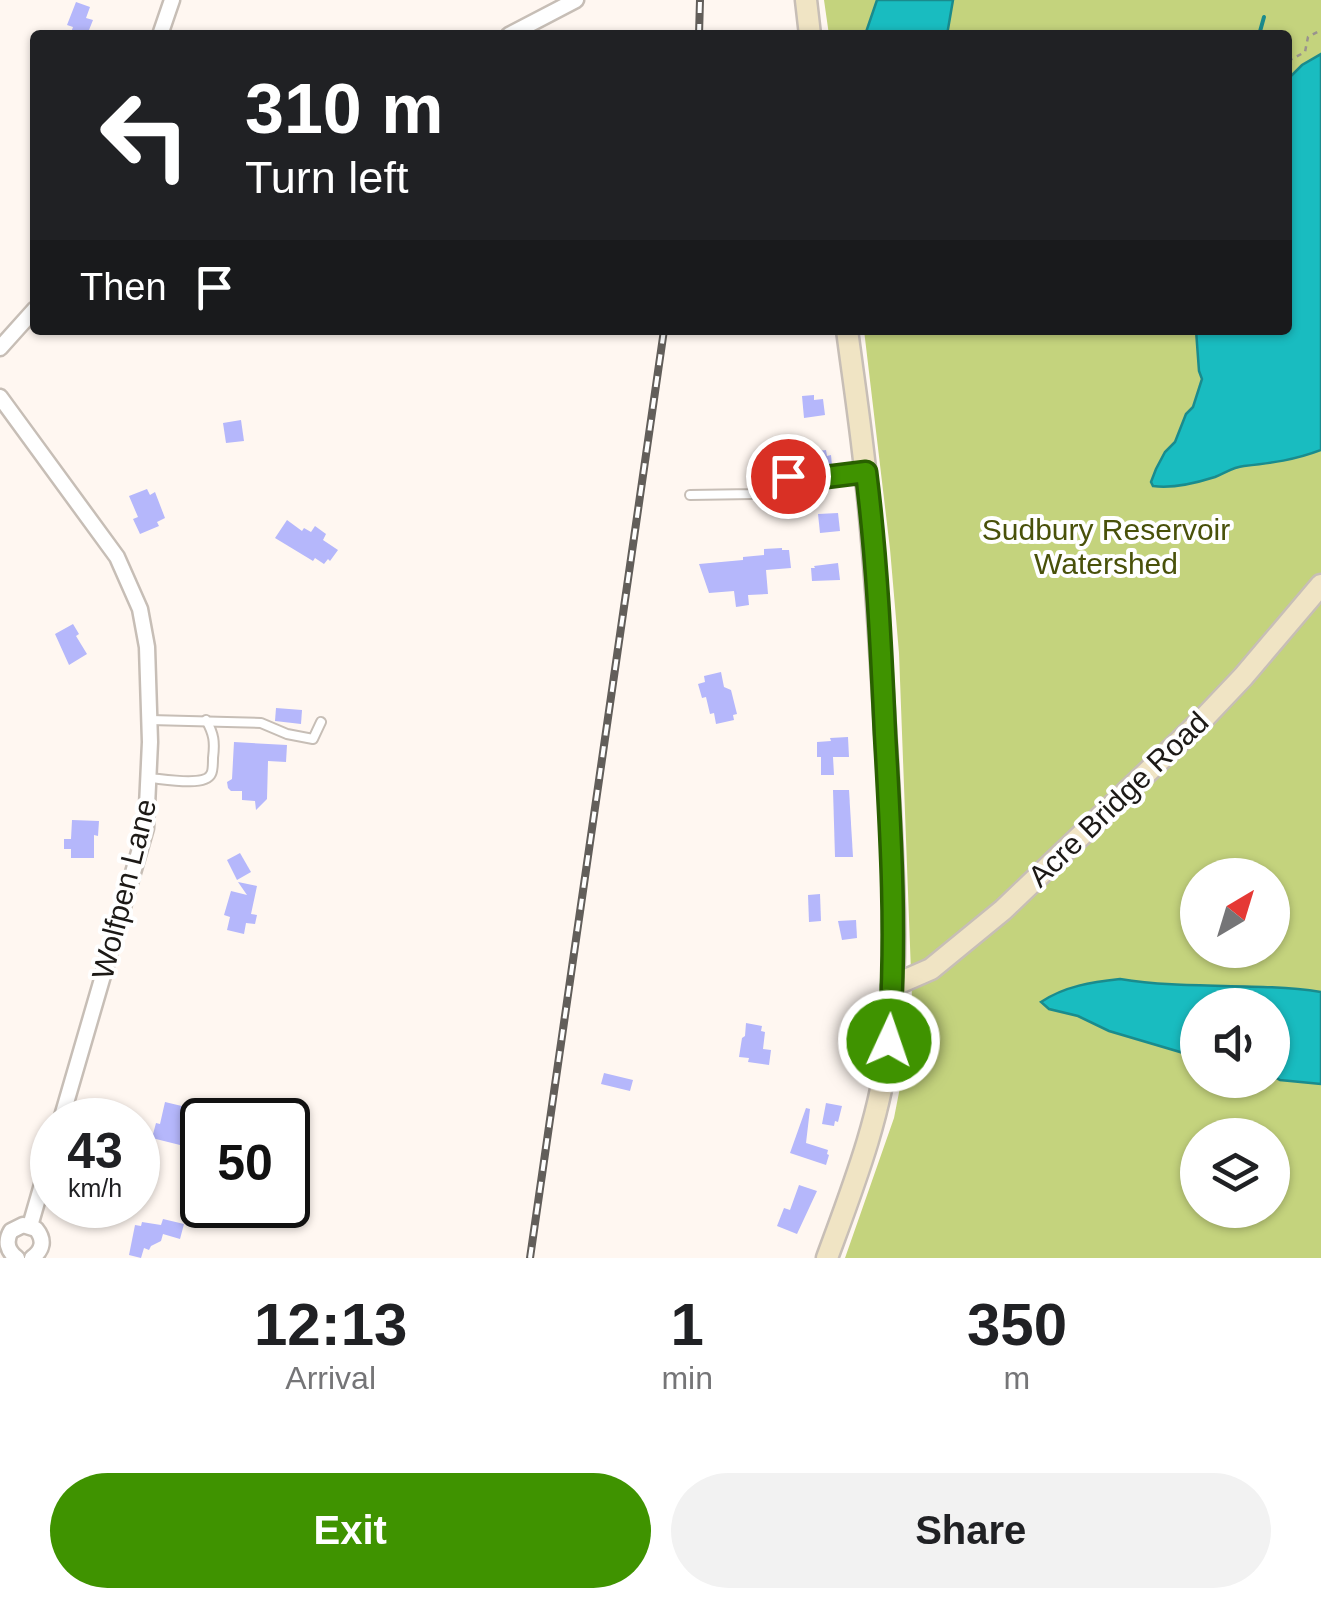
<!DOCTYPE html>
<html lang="en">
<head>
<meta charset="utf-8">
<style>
  :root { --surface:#fff; --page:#f2f2f2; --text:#202124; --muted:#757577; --accent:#3f9300 }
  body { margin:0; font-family:Arial,sans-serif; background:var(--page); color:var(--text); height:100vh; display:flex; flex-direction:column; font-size:38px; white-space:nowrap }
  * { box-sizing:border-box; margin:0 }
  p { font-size:32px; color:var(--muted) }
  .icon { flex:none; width:55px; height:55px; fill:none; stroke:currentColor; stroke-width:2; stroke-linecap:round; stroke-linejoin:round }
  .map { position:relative; height:1258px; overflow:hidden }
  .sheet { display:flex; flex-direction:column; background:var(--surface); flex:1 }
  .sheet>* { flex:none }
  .hud { position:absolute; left:30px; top:30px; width:1262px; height:305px; border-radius:10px; box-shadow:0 2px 8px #0004; background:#202124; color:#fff; overflow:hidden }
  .needle { width:65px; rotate:38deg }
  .fabs { position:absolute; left:1180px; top:858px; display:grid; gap:20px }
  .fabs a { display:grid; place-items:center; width:110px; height:110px; border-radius:50%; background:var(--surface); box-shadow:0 2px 8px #0004; font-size:50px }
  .speed { position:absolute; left:30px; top:1098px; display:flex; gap:20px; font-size:50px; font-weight:700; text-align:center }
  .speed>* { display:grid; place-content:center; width:130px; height:130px; border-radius:50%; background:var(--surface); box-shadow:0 2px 8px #0004; line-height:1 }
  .speed small { font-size:25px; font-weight:400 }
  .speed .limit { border:5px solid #111; border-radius:15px; background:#fff; color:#111 }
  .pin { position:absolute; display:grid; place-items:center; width:85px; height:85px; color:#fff; margin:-42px; border:5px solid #fff; border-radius:50%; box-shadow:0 2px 10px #0007 }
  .me { position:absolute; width:110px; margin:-55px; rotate:3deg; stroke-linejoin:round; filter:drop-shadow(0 0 8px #0008) }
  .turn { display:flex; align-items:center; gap:35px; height:210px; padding:0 50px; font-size:45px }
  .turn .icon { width:130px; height:130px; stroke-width:2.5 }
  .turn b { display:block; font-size:70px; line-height:85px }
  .then { display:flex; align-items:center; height:95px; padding:0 50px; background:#0003; gap:20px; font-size:38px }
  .eta { display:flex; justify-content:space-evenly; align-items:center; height:170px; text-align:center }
  .eta b { font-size:60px; font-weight:800; line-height:70px }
  .cta { display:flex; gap:20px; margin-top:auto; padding:20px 50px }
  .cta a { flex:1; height:115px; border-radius:60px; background:var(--accent); color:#fff; font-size:40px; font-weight:800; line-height:115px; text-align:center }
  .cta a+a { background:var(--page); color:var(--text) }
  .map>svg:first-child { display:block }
  .green { fill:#c4d37d; fill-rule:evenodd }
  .water { fill:#19bcc0; stroke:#1a8b8d; stroke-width:2.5 }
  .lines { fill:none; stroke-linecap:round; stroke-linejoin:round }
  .stream { stroke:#1a8b8d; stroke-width:4 }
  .building { fill:#b5b7fb }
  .lane-casing { stroke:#c7beb6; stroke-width:12 }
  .street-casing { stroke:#c7beb6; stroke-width:19 }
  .secondary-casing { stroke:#c7beb6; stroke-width:25 }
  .path { stroke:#99938e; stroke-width:2.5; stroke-dasharray:5 5; stroke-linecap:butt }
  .lane { stroke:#fff; stroke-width:8 }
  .street { stroke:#fff; stroke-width:14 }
  .secondary { stroke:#f0e4c4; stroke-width:20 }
  .rail-casing { stroke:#625e5a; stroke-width:8 }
  .rail { stroke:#fff; stroke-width:4; stroke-dasharray:11; stroke-linecap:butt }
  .route-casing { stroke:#296000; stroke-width:25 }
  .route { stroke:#3f9300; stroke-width:18 }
  .labels { text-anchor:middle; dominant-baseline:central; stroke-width:8; stroke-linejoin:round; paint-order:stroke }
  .park-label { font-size:30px; fill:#49510a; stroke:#fff }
  .street-label { font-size:30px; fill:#1c1916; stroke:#fff }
</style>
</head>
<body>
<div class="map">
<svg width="1321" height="1258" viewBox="0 0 1321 1258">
  <rect width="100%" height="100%" fill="#fff7f1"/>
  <path class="green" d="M824 0H1321V1258H845L894 1118 903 1072 912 999 899 653 890 549 864 330H1288V35H829ZM1198 875H1272V950H1198ZM1198 1005H1272V1080H1198ZM1198 1135H1272V1210H1198Z"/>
  <g class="water">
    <path d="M877 0H953L947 35H865Z"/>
    <path d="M1321 54V450C1295 460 1272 463 1244 466 1233 467 1225 473 1215 477 1196 483 1172 489 1153 486L1151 482 1156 469 1165 452 1175 442 1186 414 1193 407 1202 379 1199 371 1196 330H1288V79L1302 65Z"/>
    <path d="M1120 979C1187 990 1254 982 1321 992V1084L1280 1080 1273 1076 1272 1005H1198L1197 1057 1109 1031 1078 1016 1049 1009 1041 1002C1065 986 1092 982 1120 979Z"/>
  </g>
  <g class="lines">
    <path class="stream" d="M1259 35 1264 17"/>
  </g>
  <g class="building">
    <path d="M76 2 90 7 86 18 93 20 87 35H70L73 27 67 25Z"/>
    <path d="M814 395V400L823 399 825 415 804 418 802 396Z"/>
    <path d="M241 420 244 441 226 443 223 423Z"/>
    <path d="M826 450 827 456 831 455 832 466 810 469 808 455H810V452Z"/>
    <path d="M147 489 150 495 155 492 165 518 157 522 159 526 140 534 133 519 138 517 129 496Z"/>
    <path d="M838 513 840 531 820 533 818 514Z"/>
    <path d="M287 520 302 531 304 528 311 532 315 526 326 534 323 540 338 550 330 561 328 559 324 564 315 558 313 561 275 538Z"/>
    <path d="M782 548V550H789L791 568 766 570 768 594 748 595 749 605 736 607 734 591 709 593 699 564 743 560V557L764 555V549Z"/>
    <path d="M838 563 840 580 812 581 811 568H815L814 566Z"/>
    <path d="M73 624 79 634 76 636 87 654 69 665 55 634Z"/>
    <path d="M721 672 724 687 731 690 737 714 733 715 734 720 716 724 714 713 710 714 706 697 702 698 698 684 705 682 704 676Z"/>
    <path d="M276 708 302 710 301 724 275 721Z"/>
    <path d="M848 737 849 757H833L834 775H821V757H817V742L831 741 830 738Z"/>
    <path d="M234 742 287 745 286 762 268 761 267 799 256 810 255 801 242 800V791H231L228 788 227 782 232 779Z"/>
    <path d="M833 790H849L853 857H835Z"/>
    <path d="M72 820 99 821 98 836 94 835V858H71V849H64V839H71Z"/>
    <path d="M240 853 251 872 237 880 227 860Z"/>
    <path d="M238 882 257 886 251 914 257 915 255 924 246 923 244 934 227 930 230 917 224 915 231 891 247 895Z"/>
    <path d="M820 894 821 921 809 922 808 895Z"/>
    <path d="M856 920 857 938 842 940 838 921Z"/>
    <path d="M746 1023 762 1026 761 1031 765 1032 763 1049 771 1050 769 1065 748 1062 749 1058 739 1057 742 1038 745 1036Z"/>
    <path d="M604 1073 633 1080 630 1091 601 1084Z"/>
    <path d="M165 1102 186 1107 184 1116H187L180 1145 152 1138 156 1123 160 1124Z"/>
    <path d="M826 1103 842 1106 838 1122 835 1121 834 1126 822 1124Z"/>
    <path d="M806 1108 810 1109 806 1143 828 1150 827 1154 829 1155 826 1165 790 1153Z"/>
    <path d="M799 1185 817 1191 797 1234 777 1226 784 1208 790 1210Z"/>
    <path d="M163 1219 184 1224 180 1239 163 1234 161 1241 151 1246 149 1250 144 1248 141 1258 129 1255 135 1225 141 1226 142 1222 161 1225Z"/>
  </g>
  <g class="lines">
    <g class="lane-casing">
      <g id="lane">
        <path d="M690 495 753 494 770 491 788 475 826 477 861 473"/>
        <path d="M150 720 261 723 287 734 313 739 321 722"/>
        <path d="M150 778C163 779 205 787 211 774 213 771 213 761 213 758 215 742 214 734 206 720"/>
      </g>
    </g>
    <g class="street-casing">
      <g id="street">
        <path d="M160 35 172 0"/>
        <path d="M509 35 576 0"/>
        <path d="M0 348 35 309"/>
        <path d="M0 397 117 557 140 609 147 647 150 742 146 828 61 1120"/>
        <path d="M30 1226 52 1150"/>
        <path d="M17 1258C7 1251 5 1241 11 1231L23 1225 36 1229C45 1240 43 1250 32 1258"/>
      </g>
    </g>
    <g class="secondary-casing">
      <g id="secondary">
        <path d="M806 0 810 35"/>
        <path d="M892 986 931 969 1003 910 1205 717 1243 677 1321 585"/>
        <path d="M827 1258C853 1187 881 1116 889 1040 899 949 892 851 887 760 881 669 877 578 867 488 862 435 854 383 847 330"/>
      </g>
    </g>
    <path class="path" d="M1288 61 1305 52 1308 37 1321 30"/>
    <use href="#lane" class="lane"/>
    <use href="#street" class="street"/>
    <use href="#secondary" class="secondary"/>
    <g class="rail-casing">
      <g id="rail">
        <path d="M699 35 700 0"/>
        <path d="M530 1258 664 330"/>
      </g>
    </g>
    <use href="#rail" class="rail"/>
  </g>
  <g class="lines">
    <g class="route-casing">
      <path id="route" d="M788 476 826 477 866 472C877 559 881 647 885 734 891 836 897 939 889 1041"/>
    </g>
    <use href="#route" class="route"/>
  </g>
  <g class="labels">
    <g class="park-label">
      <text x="1106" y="529">Sudbury Reservoir<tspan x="1106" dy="34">Watershed</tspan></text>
    </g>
    <g class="street-label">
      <text transform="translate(1118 799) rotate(-44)">Acre Bridge Road</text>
      <text transform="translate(124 889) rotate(-76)">Wolfpen Lane</text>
    </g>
  </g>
</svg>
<div class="fabs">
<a><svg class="needle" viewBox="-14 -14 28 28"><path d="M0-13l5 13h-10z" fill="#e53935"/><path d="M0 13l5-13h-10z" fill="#757577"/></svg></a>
<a><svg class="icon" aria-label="sound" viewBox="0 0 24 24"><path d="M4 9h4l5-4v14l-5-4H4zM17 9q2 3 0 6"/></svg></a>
<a><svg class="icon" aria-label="layers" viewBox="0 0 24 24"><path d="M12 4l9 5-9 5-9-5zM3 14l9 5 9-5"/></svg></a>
</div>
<div class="speed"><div>43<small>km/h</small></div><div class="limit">50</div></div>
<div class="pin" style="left:788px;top:476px;background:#d93025"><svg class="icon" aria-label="arrive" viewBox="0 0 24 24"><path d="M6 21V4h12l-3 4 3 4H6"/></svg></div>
<svg class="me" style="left:889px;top:1041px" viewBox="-20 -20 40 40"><circle r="17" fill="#3f9300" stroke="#fff" stroke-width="3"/><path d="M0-11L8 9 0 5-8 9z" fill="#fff"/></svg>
<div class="hud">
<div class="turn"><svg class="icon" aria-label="left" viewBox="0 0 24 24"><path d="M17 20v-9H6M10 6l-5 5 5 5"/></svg><div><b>310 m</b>Turn left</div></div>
<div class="then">Then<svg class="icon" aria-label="arrive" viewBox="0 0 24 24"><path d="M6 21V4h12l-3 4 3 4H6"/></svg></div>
</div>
</div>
<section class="sheet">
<div class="eta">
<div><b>12:13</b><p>Arrival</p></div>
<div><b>1</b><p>min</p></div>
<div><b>350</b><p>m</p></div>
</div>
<div class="cta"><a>Exit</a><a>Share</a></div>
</section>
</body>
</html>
